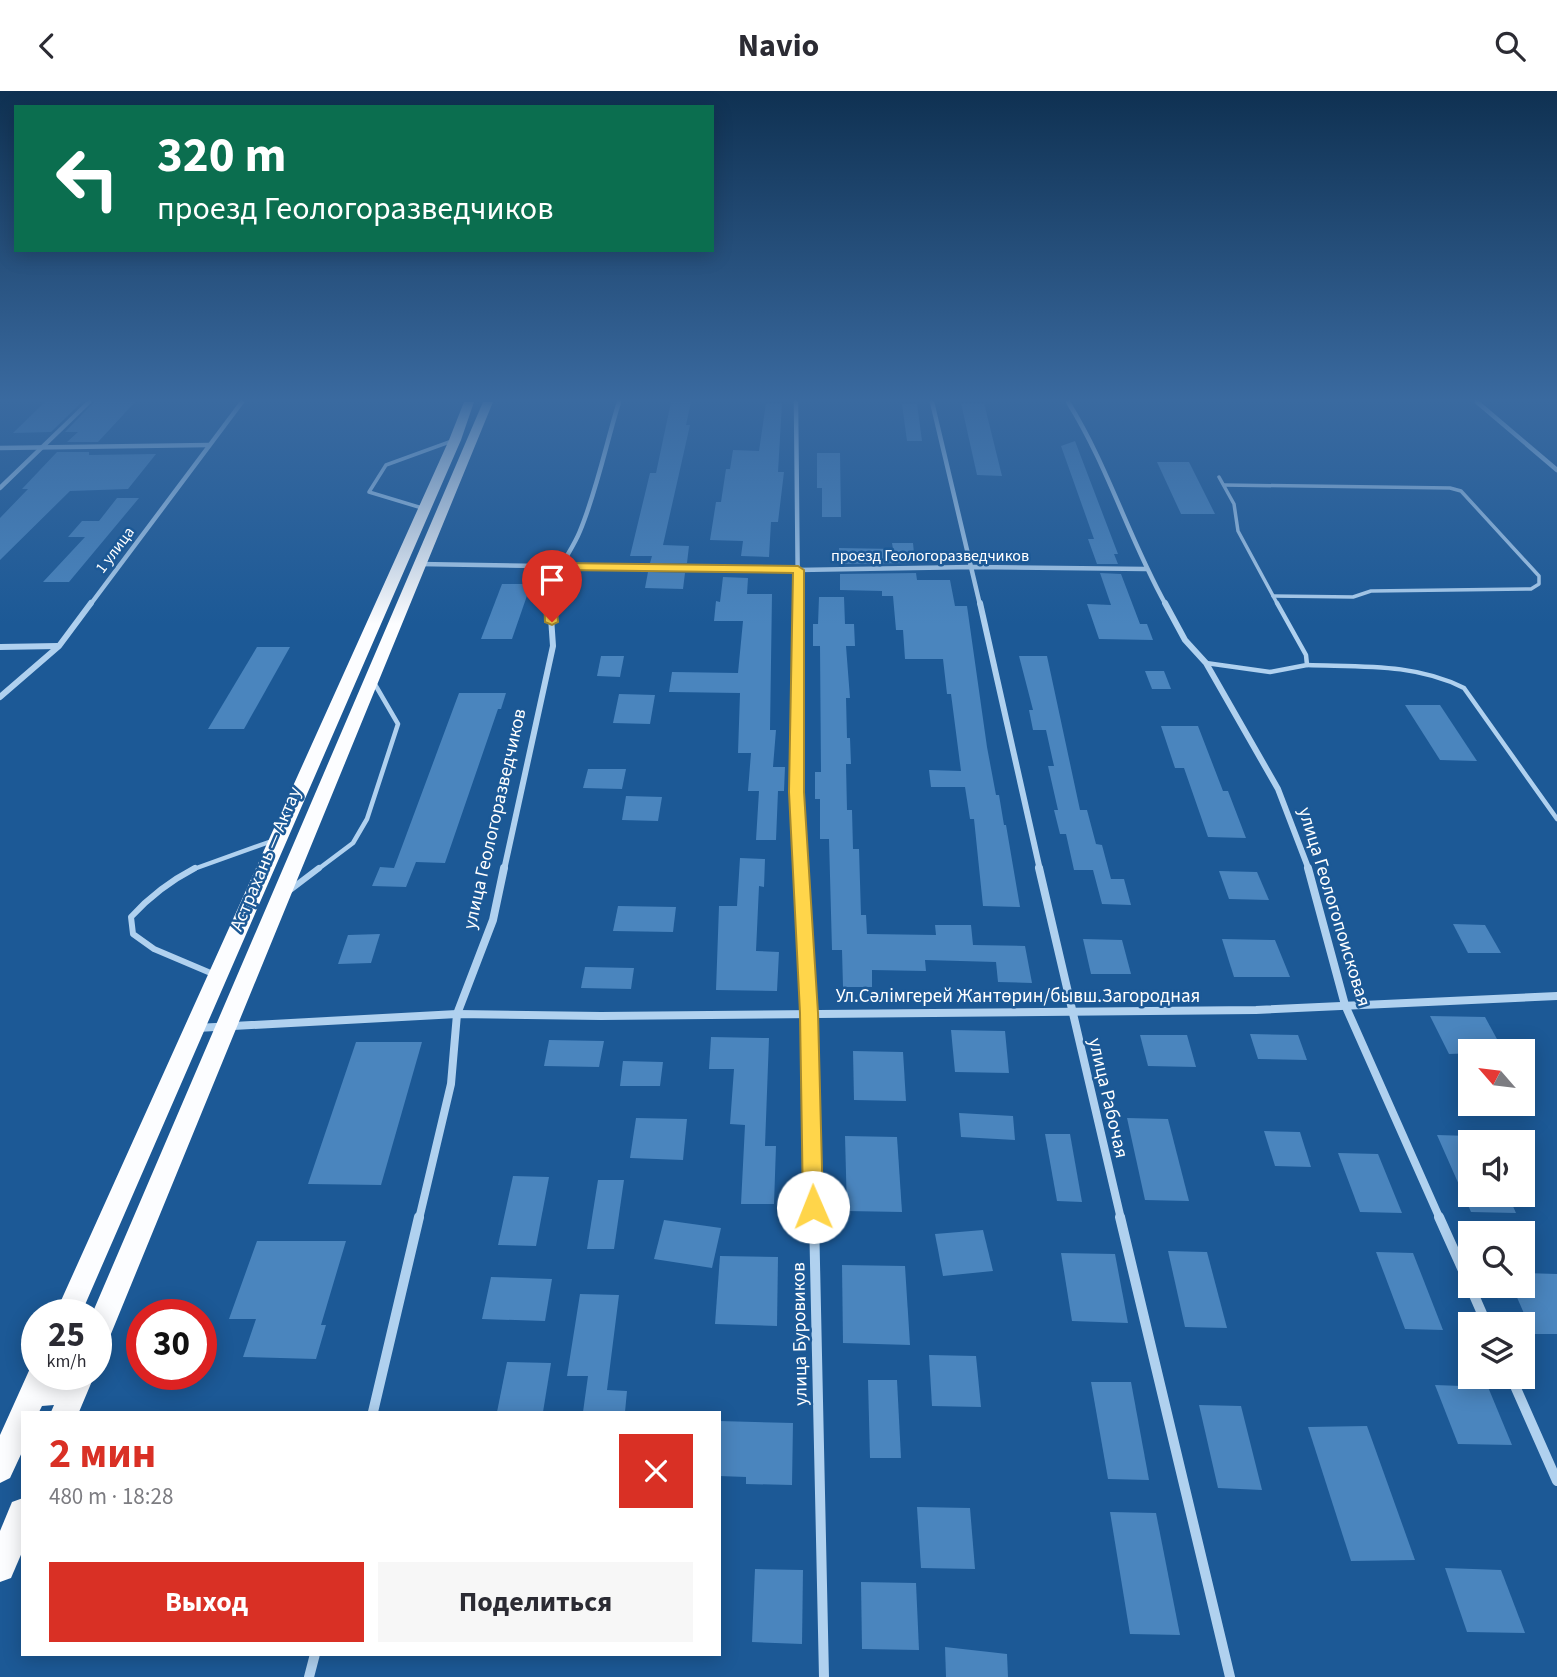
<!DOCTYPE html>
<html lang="ru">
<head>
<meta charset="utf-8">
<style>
  :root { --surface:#fff; --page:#f7f7f7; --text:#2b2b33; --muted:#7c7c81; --accent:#d93025 }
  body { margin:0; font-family:"Source Sans 3",sans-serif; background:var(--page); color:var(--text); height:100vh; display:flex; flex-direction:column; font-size:26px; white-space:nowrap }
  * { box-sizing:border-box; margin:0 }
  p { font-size:23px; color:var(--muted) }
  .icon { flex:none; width:38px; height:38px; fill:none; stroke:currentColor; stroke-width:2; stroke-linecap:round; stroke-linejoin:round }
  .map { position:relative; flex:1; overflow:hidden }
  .side { position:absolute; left:21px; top:1320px; width:700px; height:245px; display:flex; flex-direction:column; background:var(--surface); border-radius:0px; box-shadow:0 4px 18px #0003 }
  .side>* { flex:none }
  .guide { position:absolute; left:14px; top:14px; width:700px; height:147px; border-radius:0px; box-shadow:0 4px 18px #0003; background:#0b6e4f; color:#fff; overflow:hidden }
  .needle { width:46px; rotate:298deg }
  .fabs { position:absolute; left:1458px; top:948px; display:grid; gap:14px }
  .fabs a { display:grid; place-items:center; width:77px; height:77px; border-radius:0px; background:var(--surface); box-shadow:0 4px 18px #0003; font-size:35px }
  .speed { position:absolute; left:21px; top:1208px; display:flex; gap:14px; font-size:35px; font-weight:700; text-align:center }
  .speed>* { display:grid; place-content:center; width:91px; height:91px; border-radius:50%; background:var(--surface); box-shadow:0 4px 18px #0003; line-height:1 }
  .speed small { font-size:18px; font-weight:400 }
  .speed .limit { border:10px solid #d22; background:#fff; color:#111 }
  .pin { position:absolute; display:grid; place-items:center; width:60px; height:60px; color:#fff; margin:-72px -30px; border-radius:50% 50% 50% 0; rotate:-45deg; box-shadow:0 0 7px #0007 }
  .pin .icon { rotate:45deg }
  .me { position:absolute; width:77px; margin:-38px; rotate:359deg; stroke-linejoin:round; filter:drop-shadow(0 0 5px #0008) }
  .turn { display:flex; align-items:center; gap:24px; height:147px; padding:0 28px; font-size:32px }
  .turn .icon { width:91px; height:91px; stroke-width:2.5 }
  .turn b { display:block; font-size:49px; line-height:60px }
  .round { display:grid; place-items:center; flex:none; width:74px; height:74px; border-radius:0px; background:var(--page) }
  .summary { display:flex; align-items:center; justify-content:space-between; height:119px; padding:0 28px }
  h1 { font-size:42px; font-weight:700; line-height:52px; color:var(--accent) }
  .primary-button { display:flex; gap:14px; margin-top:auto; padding:14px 28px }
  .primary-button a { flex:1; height:80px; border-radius:0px; background:var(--accent); color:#fff; font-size:28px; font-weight:700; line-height:80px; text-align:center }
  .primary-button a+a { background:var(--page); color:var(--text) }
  header { display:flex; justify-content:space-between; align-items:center; height:91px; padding:0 28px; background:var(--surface); font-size:32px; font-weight:700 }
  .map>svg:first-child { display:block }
  .building { fill:#4a85be }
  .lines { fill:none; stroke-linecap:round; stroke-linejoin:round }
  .service-far2 { stroke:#b0d1ef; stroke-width:3.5 }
  .service-far1 { stroke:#b0d1ef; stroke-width:4.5 }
  .service { stroke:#b0d1ef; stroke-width:6 }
  .minor-far3 { stroke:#b0d1ef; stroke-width:4.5 }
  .minor-far2 { stroke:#b0d1ef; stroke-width:6 }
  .minor-far1 { stroke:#b0d1ef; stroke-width:8 }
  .minor { stroke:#b0d1ef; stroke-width:10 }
  .trunk { fill:#fcfdff; fill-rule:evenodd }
  .route { fill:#ffd54a; stroke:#a68a30; stroke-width:2 }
  .labels { text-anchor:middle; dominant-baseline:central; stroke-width:5; stroke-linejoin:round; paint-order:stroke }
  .far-street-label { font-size:16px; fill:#fff; stroke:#1c5996 }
  .street-label { font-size:19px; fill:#fff; stroke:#1c5996 }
</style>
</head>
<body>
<header><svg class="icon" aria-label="back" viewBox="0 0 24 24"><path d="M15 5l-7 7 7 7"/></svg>Navio<svg class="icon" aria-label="search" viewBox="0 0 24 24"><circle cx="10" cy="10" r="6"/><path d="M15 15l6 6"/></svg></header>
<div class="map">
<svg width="1557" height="1586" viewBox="0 0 1557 1586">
  <rect width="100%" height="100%" fill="#1c5996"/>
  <g class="building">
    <path d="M45 311H82L51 341 13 342Z"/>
    <path d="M94 311H135L98 351H67L78 341H65Z"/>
    <path d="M671 311H691L686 334H690L663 454 689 455 687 472H650L652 465H630L650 382H656Z"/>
    <path d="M766 312H782L778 381H784L778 431H771L769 466 741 465 743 450 710 449 716 411H721L726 378H730L733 359 759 360Z"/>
    <path d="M961 312H984L1002 385 977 384Z"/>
    <path d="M902 313H917L922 350H907Z"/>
    <path d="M1075 350 1118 463H1114L1118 473H1097L1088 448H1094L1061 355Z"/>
    <path d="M57 361H89V364L156 363 128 398 70 400 0 469V427L28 398H22Z"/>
    <path d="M817 362H840L841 426H822V397H817Z"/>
    <path d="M1157 371H1189L1215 423H1181Z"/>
    <path d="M117 407H139L69 491H43L85 446H68L82 430H99Z"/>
    <path d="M892 452H913L915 472 840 473 839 457 893 458Z"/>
    <path d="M648 481 685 482 683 498 645 497Z"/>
    <path d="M916 482 917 489H950L955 515H967L987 656 996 704H999L1004 734H1006L1020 816 983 815 974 728H970L965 696H931L929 679 961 680 951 603H947L943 568H905L903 539H896L893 505H882V500L840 499V483Z"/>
    <path d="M1100 482 1121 483 1140 533H1147L1153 549 1099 548 1087 513 1111 514Z"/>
    <path d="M723 486 748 487 747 503H772L770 639H776L773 676H785L784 700H778L776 749H756L759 700H748L751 662H738L740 602 669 601 672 581 738 582 743 530H714L716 510 720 511Z"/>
    <path d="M502 493H531L512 548H481Z"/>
    <path d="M819 506H844L845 533H854L855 555H846L850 607H846L847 647H850L851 673H846L847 719H852L853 758H859L861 824H866L867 843 936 844 935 834H971L973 854 1025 855 1032 892 998 891 996 871 925 869 926 880 872 879V896H843L842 859H832L829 748H820V708H815V681H821L820 555H813V533H818Z"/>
    <path d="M257 556H290L244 638H208Z"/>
    <path d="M601 565H624L620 586 597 585Z"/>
    <path d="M1019 565H1047L1080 719H1087L1096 753 1102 754 1111 788H1124L1131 814 1102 813 1093 779H1074L1066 743H1060L1054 719H1058L1048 675H1054L1046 639H1033L1029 619H1033Z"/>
    <path d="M1145 580H1164L1171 598H1152Z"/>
    <path d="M459 602H506L501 618H498L445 772 416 771 406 796 372 795 380 776 394 777Z"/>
    <path d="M619 603 655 604 650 633 613 632Z"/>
    <path d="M1405 614H1440L1477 670 1440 669Z"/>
    <path d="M1161 635H1198L1223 700H1228L1246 747 1208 746 1184 677H1175Z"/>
    <path d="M588 678H626L622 698 583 697Z"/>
    <path d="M626 705 662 706 658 730 622 729Z"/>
    <path d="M740 767 765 768 764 796 759 795 756 860 779 861 777 900 716 899 719 815H737Z"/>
    <path d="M1219 780 1257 781 1269 809 1229 808Z"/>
    <path d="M618 815 676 816 673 841 613 840Z"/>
    <path d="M1453 833 1485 834 1501 862H1468Z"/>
    <path d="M380 843 371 872 338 873 348 844Z"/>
    <path d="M1083 848 1122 849 1131 883H1091Z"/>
    <path d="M1222 848 1275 849 1290 886H1234Z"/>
    <path d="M585 876 634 877 631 898 581 897Z"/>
    <path d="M1430 925 1485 926 1504 961 1449 963Z"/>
    <path d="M951 939 1005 940 1009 982 955 981Z"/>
    <path d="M1250 943 1298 944 1307 969 1258 968Z"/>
    <path d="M1140 944H1187L1196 976 1148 975Z"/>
    <path d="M711 946 769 947 765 1055H776L774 1113H741L745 1034 730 1033 734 978H709Z"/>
    <path d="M549 949 604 950 599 976 544 975Z"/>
    <path d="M356 951H422L381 1094 308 1093Z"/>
    <path d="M853 960 903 961 906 1010 854 1009Z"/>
    <path d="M623 970 663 971 660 995H620Z"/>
    <path d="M959 1022 1013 1025 1015 1049 961 1046Z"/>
    <path d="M636 1027 687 1028 683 1069 630 1067Z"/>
    <path d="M1127 1027 1168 1028 1189 1110 1145 1109Z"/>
    <path d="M1264 1040 1300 1041 1311 1076 1275 1075Z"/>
    <path d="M1045 1043H1070L1082 1111 1057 1110Z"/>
    <path d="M1437 1044 1470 1045V1104H1508L1516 1122 1471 1121Z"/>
    <path d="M845 1045 897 1046 902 1121 847 1120Z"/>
    <path d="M1338 1062 1378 1063 1402 1122 1360 1121Z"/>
    <path d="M513 1085 549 1086 536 1155 498 1154Z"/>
    <path d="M598 1089H624L614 1158H587Z"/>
    <path d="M664 1129 721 1137 712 1177 654 1168Z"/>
    <path d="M983 1139 993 1180 943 1185 935 1143Z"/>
    <path d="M257 1150H346L321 1234H326L316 1268 243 1266 256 1228H229Z"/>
    <path d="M1168 1160 1207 1161 1227 1237 1185 1236Z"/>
    <path d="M1376 1161 1413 1162 1443 1239 1405 1238Z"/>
    <path d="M1061 1162 1115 1163 1128 1232 1072 1230Z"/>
    <path d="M720 1165 778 1166 777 1235 715 1233Z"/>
    <path d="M842 1174 905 1175 910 1254 843 1252Z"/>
    <path d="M1522 1182 1557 1183V1243H1533L1512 1195H1522Z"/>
    <path d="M491 1186 552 1188 545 1230 482 1228Z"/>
    <path d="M580 1203 619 1204 607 1299 627 1300 625 1321H583L588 1285H567Z"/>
    <path d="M929 1264 976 1265 981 1316 932 1315Z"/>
    <path d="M507 1271 551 1272 543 1321H497Z"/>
    <path d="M868 1289H897L901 1367H870Z"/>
    <path d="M1091 1291H1131L1149 1389 1108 1388Z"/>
    <path d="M1435 1294 1488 1296 1512 1354 1458 1353Z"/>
    <path d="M1199 1314 1241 1315 1262 1399 1218 1397Z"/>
    <path d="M719 1330 793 1332 792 1394 746 1393V1386L719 1385Z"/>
    <path d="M1367 1335 1415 1469 1351 1470 1308 1336Z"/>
    <path d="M917 1416 970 1417 975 1478 921 1477Z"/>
    <path d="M1110 1421 1156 1422 1180 1544 1130 1543Z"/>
    <path d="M1445 1477 1501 1479 1525 1542 1467 1541Z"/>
    <path d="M755 1478 803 1479 802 1553 752 1551Z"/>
    <path d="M861 1491 916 1492 919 1559 862 1558Z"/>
    <path d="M945 1556 1007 1563 1008 1586H946Z"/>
  </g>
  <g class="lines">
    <g class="service-far2">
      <path d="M1219 386 1234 413 1238 440 1278 514"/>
      <path d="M1224 394 1450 397 1461 400 1539 485V493L1531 498 1371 500 1353 506 1273 505"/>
      <path d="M422 417 369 401 386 374 452 350"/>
    </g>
    <g class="service-far1">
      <path d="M1206 572 1270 581 1307 574 1306 564 1277 512"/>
      <path d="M1307 574C1360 576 1415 572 1464 597L1557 728"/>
      <path d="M191 779 272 750"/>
      <path d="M317 779 353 752 367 728 398 633 373 590"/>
    </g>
    <g class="service">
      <path d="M195 777C170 790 150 805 131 826L133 843 154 858 213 883"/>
      <path d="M290 799 319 777"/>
    </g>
    <g class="minor-far3">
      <path d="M796 311 798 514"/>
      <path d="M932 311 980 514"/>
      <path d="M1068 311C1108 375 1129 448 1166 514"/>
      <path d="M1477 311 1557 379"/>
      <path d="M0 357 209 354"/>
      <path d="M0 397 89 311"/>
      <path d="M419 473 798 479 972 476 1146 478"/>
      <path d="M90 514 242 311"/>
      <path d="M550 514C549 485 570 465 580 440 597 399 606 353 619 311"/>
    </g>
    <g class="minor-far2">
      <path d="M798 512 796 701 801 779"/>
      <path d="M980 512 1040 779"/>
      <path d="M1165 512 1185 549 1206 572 1278 698 1309 779"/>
      <path d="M0 556 58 555"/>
      <path d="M0 606 59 555 91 512"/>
      <path d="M504 779 553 555 550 512"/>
    </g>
    <g class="minor-far1">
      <path d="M800 777 809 922 814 1128"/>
      <path d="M1039 777 1121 1128"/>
      <path d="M1308 777 1345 914 1440 1128"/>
      <path d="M197 937 457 923 601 925 1256 919 1557 905"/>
      <path d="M419 1128 451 993 457 923 493 829 504 777"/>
    </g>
    <g class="minor">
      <path d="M814 1126 824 1586"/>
      <path d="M1120 1126 1230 1586"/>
      <path d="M1439 1126 1470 1195"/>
      <path d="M1470 1195 1487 1234"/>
      <path d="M1511 1286 1557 1390"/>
      <path d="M373 1321 419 1126"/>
      <path d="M309 1586 315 1563"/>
    </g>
    <g class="trunk">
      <path d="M464 311H474L461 349 81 1223H55L449 349Z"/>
      <path d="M483 311H493L106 1255 96 1259V1223H92Z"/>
      <path d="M37 1271V1283H56L54 1286H66L67 1283H95L79 1321H51L54 1314 42 1315 39 1321H23V1359L10 1387 0 1392V1344L32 1273Z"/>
      <path d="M23 1407V1459L11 1487 0 1491V1440L12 1411Z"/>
    </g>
  </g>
  <linearGradient id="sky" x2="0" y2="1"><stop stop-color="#0f3152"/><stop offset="0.58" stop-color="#3a6aa0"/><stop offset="1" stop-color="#3a6aa0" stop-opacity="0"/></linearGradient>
  <rect width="1557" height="533" fill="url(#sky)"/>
  <path class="route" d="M559 472 798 475 804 479V701L818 922 823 1116 820 1122 813 1125 806 1122 803 1116 800 922 789 701 793 482 564 479 556 506 558 531 552 534 545 531 544 506 553 476Z"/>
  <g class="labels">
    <g class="far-street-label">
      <text transform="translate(115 459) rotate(-53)">1 улица</text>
      <text x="930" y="465">проезд Геологоразведчиков</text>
    </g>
    <g class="street-label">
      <text transform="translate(495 728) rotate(-77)">улица Геологоразведчиков</text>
      <text transform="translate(266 768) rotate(-67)">Астрахань — Актау</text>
      <text transform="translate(1334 816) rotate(73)">улица Геологопоисковая</text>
      <text x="1018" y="905">Ул.Сәлімгерей Жантөрин/бывш.Загородная</text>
      <text transform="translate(1108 1007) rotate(77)">улица Рабочая</text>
      <text transform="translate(800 1243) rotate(-91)">улица Буровиков</text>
    </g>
  </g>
</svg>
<div class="fabs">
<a><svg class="needle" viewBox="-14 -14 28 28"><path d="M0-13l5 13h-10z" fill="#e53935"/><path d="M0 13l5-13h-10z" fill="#7c7c81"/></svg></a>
<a><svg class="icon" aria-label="sound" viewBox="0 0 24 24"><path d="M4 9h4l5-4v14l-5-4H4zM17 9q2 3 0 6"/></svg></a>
<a><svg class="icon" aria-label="search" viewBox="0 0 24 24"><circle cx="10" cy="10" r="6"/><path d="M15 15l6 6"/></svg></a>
<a><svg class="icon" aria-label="layers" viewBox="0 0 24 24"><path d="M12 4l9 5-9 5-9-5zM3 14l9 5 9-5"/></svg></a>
</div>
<div class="speed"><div>25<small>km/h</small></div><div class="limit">30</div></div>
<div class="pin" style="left:552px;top:531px;background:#d93025"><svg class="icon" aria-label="arrive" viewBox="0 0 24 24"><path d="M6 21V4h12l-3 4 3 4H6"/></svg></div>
<svg class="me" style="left:813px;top:1116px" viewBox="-20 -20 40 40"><circle r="19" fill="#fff"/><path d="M0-13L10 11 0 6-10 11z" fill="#ffd54a"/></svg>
<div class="guide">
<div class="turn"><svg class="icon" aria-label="left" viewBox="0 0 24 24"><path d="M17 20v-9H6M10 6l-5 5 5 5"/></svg><div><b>320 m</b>проезд Геологоразведчиков</div></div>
</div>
<section class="side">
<div class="summary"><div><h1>2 мин</h1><p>480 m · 18:28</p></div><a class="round" style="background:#d93025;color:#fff"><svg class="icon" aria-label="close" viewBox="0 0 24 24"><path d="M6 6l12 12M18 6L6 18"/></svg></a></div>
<div class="primary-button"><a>Выход</a><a>Поделиться</a></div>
</section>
</div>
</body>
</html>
